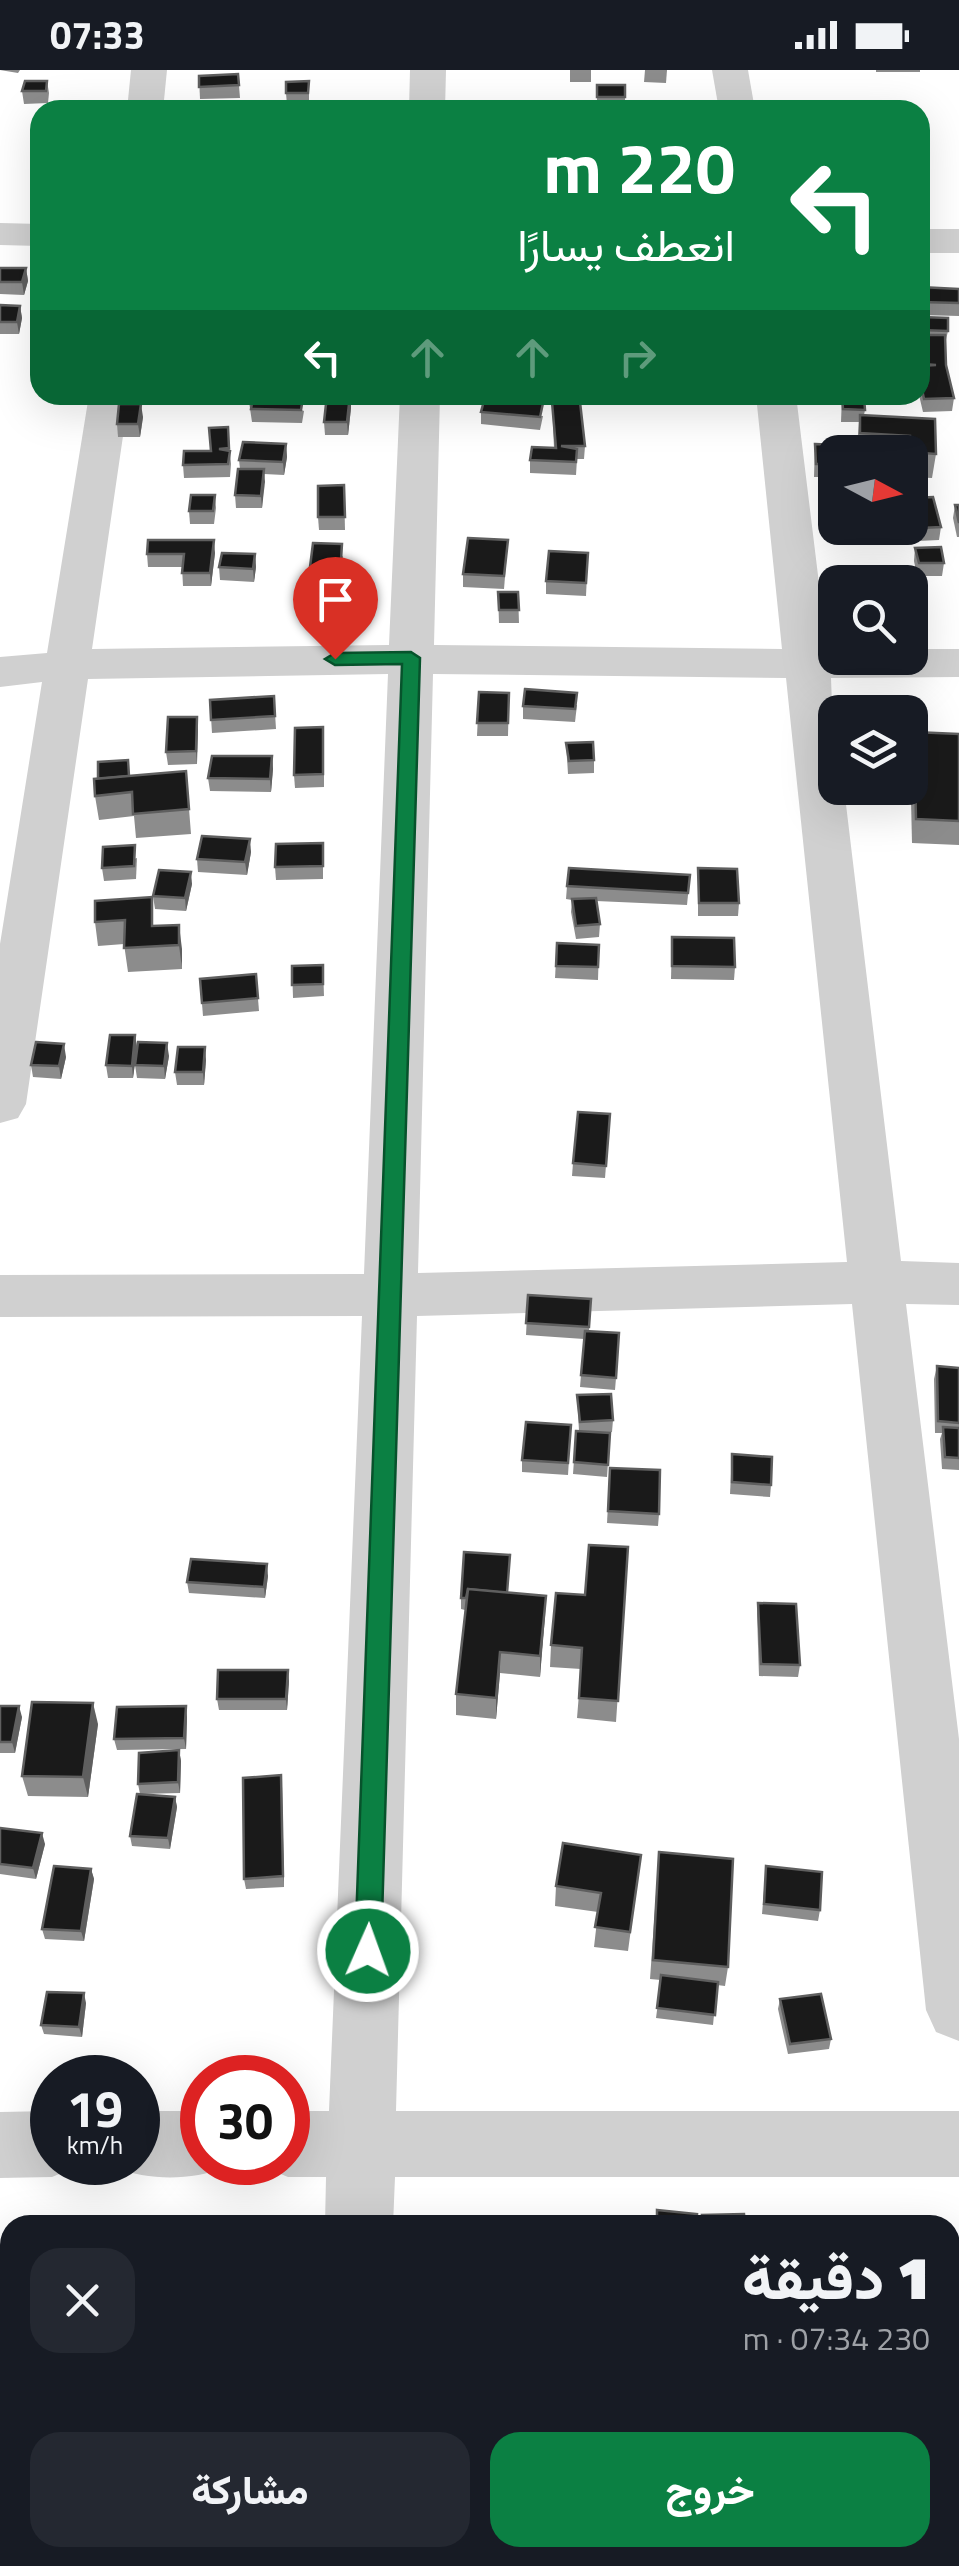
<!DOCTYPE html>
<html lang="ar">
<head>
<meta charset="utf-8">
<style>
  :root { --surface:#171b24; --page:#242831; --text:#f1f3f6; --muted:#9ea1a6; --accent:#0b8043 }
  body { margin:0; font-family:"Titillium Web",Vazirmatn,sans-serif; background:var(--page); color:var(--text); direction:rtl; height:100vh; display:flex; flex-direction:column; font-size:38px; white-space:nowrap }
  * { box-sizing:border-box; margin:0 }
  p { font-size:32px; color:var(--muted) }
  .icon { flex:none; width:55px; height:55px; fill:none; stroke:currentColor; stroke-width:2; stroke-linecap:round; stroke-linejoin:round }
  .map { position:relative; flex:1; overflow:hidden; direction:ltr }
  .panel { position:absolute; left:0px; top:2145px; width:960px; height:352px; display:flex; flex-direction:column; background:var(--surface); border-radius:30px 30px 0 0; box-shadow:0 10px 40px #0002; direction:rtl }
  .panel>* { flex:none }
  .top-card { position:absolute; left:30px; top:30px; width:900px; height:305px; border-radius:30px; box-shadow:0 10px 40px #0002; direction:rtl; background:#0b8043; color:#fff; overflow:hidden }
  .needle { width:65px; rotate:97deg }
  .controls { position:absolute; left:818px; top:365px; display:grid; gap:20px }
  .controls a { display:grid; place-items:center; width:110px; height:110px; border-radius:20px; background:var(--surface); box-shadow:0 10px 40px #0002; font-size:50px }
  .speed { position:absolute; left:30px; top:1985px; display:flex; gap:20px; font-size:50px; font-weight:700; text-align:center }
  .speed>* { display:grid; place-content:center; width:130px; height:130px; border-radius:50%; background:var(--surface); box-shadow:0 10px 40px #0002; line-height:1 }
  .speed small { font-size:25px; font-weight:400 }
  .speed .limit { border:15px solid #d22; background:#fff; color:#111 }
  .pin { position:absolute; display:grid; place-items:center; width:85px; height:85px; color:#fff; margin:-102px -42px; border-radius:50% 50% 50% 0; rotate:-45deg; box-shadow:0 0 10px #0007 }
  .pin .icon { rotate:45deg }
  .me { position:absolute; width:110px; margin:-55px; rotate:2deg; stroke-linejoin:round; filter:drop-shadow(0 0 8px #0008) }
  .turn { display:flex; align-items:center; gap:35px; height:210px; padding:0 30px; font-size:45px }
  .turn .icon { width:130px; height:130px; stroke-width:2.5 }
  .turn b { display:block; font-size:70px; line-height:85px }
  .lanes { display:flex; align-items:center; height:95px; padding:0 30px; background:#0003; justify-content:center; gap:50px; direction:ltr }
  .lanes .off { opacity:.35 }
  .round { display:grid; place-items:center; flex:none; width:105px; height:105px; border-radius:30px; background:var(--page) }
  .summary { display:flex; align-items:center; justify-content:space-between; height:170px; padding:0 30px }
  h1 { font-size:60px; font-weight:800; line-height:75px }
  .action { display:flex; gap:20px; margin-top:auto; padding:20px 30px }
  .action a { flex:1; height:115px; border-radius:30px; background:var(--accent); color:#fff; font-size:40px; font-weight:800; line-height:115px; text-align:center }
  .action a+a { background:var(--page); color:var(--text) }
  .status { display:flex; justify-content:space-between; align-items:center; height:70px; padding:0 50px; background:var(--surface); direction:ltr }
  .status svg { height:28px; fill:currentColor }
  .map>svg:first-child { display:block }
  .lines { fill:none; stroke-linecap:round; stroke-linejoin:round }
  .minor { fill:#d0d0d0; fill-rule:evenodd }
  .wall { fill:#8c8c8c }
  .shaded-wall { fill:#5f5f5f }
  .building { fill:#1a1a1a; stroke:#5f5f5f; stroke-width:2.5 }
  .route { fill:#0b8043; stroke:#07532c; stroke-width:2.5 }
</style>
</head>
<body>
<div class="status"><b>07:33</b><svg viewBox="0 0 49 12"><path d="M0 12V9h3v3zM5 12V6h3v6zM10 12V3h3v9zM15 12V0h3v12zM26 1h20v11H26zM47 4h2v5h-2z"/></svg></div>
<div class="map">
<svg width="959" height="2496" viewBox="0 0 959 2496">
  <rect width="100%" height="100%" fill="#fff"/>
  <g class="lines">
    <g class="minor">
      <path d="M131 0H167L163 40H127Z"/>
      <path d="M410 0H446L445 40H409Z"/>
      <path d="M712 0H748L755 40H719Z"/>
      <path d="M0 153 40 154V176L0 175Z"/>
      <rect x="920" y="159" width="39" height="24"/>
      <path d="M89 325H129L92 579 389 575 400 325H440L434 575 782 579 756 325H796L827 579H835V588H910V579H959V607L831 608 835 718H844L901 1191 959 1193V1235L906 1234 959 1669V1971L936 1962 926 1940 852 1234 417 1246 396 2041H959V2107H395L393 2155H325L326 2107H288L264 2097 262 2092H288V2041H329L362 1246 0 1247V1205L364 1204 388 604 88 609 26 1034 18 1048 0 1053V874L42 612 0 617V587L47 583ZM433 604 786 608 847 1192 418 1203Z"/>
      <path d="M52 2041V2092H78L76 2097 52 2107 0 2108V2042Z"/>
      <path d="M138 2041H202V2092H228L226 2097C190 2111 150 2111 114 2097L112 2092H138Z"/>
      <path d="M311 2488H385L384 2496H310Z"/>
    </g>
  </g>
  <g class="wall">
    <path d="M0 0H20L18 3Z"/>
    <rect x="570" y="0" width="21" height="12"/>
    <path d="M645 0H667L666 13 644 12Z"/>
    <rect x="876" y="0" width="44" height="2"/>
    <path d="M238 4 240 28 200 29 199 6Z"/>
    <path d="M47 11 49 23 48 33 24 34 22 21Z"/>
    <path d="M309 11V35H287L286 23Z"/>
    <path d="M597 15H625V40L597 39Z"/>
    <path d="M0 198H26L28 211 24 225 0 224Z"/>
    <path d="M920 217 959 219V246L920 245Z"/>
    <path d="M0 235 20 236 22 248 19 264H0Z"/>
    <path d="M921 247 948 261 945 274 946 295 954 328 952 341 923 342 919 325H920Z"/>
    <path d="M119 325H145L142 334 120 332Z"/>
    <path d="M248 325H273V328L304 341 302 353 252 352Z"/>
    <path d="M351 325V338L348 365H325L324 352Z"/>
    <path d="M543 325H568L567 331 543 330Z"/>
    <path d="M842 326 865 340 864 345 935 349 936 384 932 408 910 407V382H835V407H814L815 374 857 376 859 352H841Z"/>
    <path d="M552 332 585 376 584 389H577L576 405 530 403V390L554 378Z"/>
    <path d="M481 342 543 346 540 360 481 354Z"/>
    <path d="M143 347 140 367H118L117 354Z"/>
    <path d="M228 357 231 394 230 407 184 408 183 395 211 381Z"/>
    <path d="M286 374 287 387 284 405 264 404 262 438H236L235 425 240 399 239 390Z"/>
    <path d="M344 415 345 460H319L318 447Z"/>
    <path d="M215 425 216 438 214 454H190L189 441Z"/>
    <path d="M913 428 941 457 939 470 918 471 911 441Z"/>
    <path d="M955 435H959V467H957L953 448Z"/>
    <path d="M508 470 504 519 463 517V504Z"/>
    <path d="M915 478 944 493 942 506H917L914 491Z"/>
    <path d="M215 483 211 516H183L182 497H148L147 484Z"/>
    <path d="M588 483 586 526 546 524V511Z"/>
    <path d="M255 484 256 497 254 512 220 510 219 497Z"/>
    <path d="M343 486 340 518H310L309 505Z"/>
    <path d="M498 522H518L519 553H499Z"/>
    <path d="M479 622 509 623 508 666H477Z"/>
    <path d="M274 626 276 659 212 663 210 630Z"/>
    <path d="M577 635 575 652 523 649V636Z"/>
    <path d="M197 647V694L168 695 166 682Z"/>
    <path d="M914 662 959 664V775L912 773 910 686Z"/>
    <path d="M324 670V717L295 718 294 705Z"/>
    <path d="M566 673 594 690V703L568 704Z"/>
    <path d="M272 686 273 699 271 722 210 721 208 708Z"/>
    <path d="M186 701 191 764 136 768 134 746 99 750 95 726 130 706Z"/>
    <path d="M323 773V809L276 810 275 797Z"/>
    <path d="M251 782 247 805 198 802 197 789Z"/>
    <path d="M137 788 136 809 104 811 102 798Z"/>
    <path d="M698 798 739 833 738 846H698Z"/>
    <path d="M690 805 687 835 596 831 600 854 599 867 576 869 571 842 572 830 566 829 567 816Z"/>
    <path d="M192 814 186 841 155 839 153 826Z"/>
    <path d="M95 831 155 856 179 855 182 899 128 902 124 874 98 876 95 852Z"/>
    <path d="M672 867 735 897 734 910 671 909Z"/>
    <path d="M557 873 599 875 598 910 555 908Z"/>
    <path d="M323 895 324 926 293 928 292 896Z"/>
    <path d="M256 904 259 941 203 946 200 909Z"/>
    <path d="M135 965 137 978 133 1008H108L106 995Z"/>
    <path d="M169 986 165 1009 137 1008 135 995Z"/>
    <path d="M66 987 61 1009 33 1007 31 995Z"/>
    <path d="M206 990 204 1015H177L175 1002Z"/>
    <path d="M610 1044 605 1108 572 1106 573 1093Z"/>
    <path d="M528 1225 591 1229 589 1261 616 1308 615 1320 580 1317 584 1269 526 1265Z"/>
    <path d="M937 1296 959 1298V1400L942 1399 940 1369 942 1363H935L934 1309Z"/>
    <path d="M577 1325 613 1350 612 1362 600 1363H610L607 1407 573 1404 576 1361H579Z"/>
    <path d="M571 1355 568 1405 522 1402V1390Z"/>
    <path d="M732 1384 771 1415 770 1427 730 1424Z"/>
    <path d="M610 1398 659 1444 658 1456 607 1453Z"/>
    <path d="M628 1477 616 1652 577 1648 581 1599 550 1597 551 1575 585 1525Z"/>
    <path d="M268 1506 265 1528 189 1523 187 1512Z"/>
    <path d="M508 1523 546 1526 540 1607 500 1603 496 1649 456 1645V1624L465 1540 461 1539V1528Z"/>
    <path d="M758 1533 800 1595 798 1607 759 1606 757 1544Z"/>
    <path d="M289 1611 287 1640H219L217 1629Z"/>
    <path d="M0 1636 22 1647 15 1683H0Z"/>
    <path d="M187 1647 186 1679 117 1680 114 1669Z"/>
    <path d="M98 1654 88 1727 28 1726 22 1706Z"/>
    <path d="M179 1680 181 1691 180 1723 141 1724 175 1727 177 1737 170 1779 132 1776 130 1766 140 1724 138 1714Z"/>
    <path d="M281 1705 284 1817 246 1819 244 1809Z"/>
    <path d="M0 1758 45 1774 36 1809 0 1804Z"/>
    <path d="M659 1782 728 1897 725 1916 717 1915 713 1955 656 1948 661 1910 650 1909Z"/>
    <path d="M641 1785 628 1881 594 1877 598 1842 555 1836 556 1816Z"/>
    <path d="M766 1796 820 1840 818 1851 762 1844Z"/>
    <path d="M91 1799 94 1809 84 1871 45 1869 42 1859Z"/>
    <path d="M780 1929 831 1969 829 1979 788 1984 778 1939Z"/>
    <path d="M86 1933 82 1967 44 1964 41 1955Z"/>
    <path d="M0 2222 10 2223V2347L0 2346Z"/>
    <path d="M0 2373 10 2374V2429L0 2428Z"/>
  </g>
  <g class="shaded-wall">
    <path d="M26 198 28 211 24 225 22 212Z"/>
    <path d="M20 236 22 248 19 264 17 252Z"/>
    <path d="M351 325V338L348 365 347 352Z"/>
    <path d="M141 334 143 347 140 367 138 354Z"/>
    <path d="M286 374 287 387 284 405 283 392Z"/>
    <path d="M264 399 265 412 262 438 261 426Z"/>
    <path d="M214 470 215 483 211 516 210 503Z"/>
    <path d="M255 484 256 497 254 512 253 499Z"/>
    <path d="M197 647 198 660 197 694 196 681Z"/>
    <path d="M272 686 273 699 271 722 270 709Z"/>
    <path d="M250 769 251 782 247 805 245 792Z"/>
    <path d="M191 802 192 814 186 841 185 828Z"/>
    <path d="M179 855 182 879V899L179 875Z"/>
    <path d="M135 965 137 978 133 1008 132 996Z"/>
    <path d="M167 973 169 986 165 1009 164 996Z"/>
    <path d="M64 974 66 987 61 1009 59 996Z"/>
    <path d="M205 977 206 990 204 1015 203 1002Z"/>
    <path d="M267 1494 268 1506 265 1528 264 1517Z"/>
    <path d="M546 1526 545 1547 540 1607V1586Z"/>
    <path d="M500 1582V1603L496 1649V1628Z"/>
    <path d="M288 1600 289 1611 287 1640 286 1629Z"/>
    <path d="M93 1633 98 1654 88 1727 83 1707Z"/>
    <path d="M19 1636 22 1647 15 1683 12 1672Z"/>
    <path d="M186 1636 187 1647 186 1679 184 1668Z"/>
    <path d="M179 1680 181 1691 180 1723 178 1712Z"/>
    <path d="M281 1705 282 1716 284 1817 283 1806Z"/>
    <path d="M175 1727 177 1737 170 1779 168 1768Z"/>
    <path d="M42 1763 45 1774 36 1809 33 1798Z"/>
    <path d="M91 1799 94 1809 84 1871 81 1861Z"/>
    <path d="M84 1923 86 1933 82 1967 79 1957Z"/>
  </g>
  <g class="building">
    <path d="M238 4 239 15 199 17V6Z"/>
    <path d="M25 11H47L46 21H22Z"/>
    <path d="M309 11 308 23H286V12Z"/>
    <rect x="597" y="15" width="28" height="12"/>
    <path d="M0 198H26L22 212H0Z"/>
    <path d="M920 217 959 219V233L921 232Z"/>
    <path d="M0 235 20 236 17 252H0Z"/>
    <path d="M921 247 948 248V261L921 260Z"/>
    <path d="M920 265H945L946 295 954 328 924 329 920 310V296L936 295 923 294Z"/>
    <path d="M327 325H350L347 352H324Z"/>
    <path d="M842 326 864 327 865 340 843 339Z"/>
    <path d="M253 327 303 328 301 340 251 339Z"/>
    <path d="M485 327 543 333 540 347 481 342Z"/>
    <path d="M552 332H580L585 376H561L577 379 576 392 530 390 532 377 556 378Z"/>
    <path d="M119 334H141L138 354H117Z"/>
    <path d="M860 345 935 349 936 384 909 382 910 366 860 363Z"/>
    <path d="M228 357 229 378 219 379 230 381 228 394 183 395 184 381H211L209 358Z"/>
    <path d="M243 372 286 374 283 392 239 390Z"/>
    <path d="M815 374 858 376 859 382H835V394H816Z"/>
    <path d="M238 399H264L261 426 235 425Z"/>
    <path d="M344 415 345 447H318V416Z"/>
    <path d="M191 425H215L213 441H189Z"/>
    <path d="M933 427 941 457 920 458 913 428Z"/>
    <path d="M955 435H959V453Z"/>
    <path d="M468 468 508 470 504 506 463 504Z"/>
    <path d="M148 470H214L210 503H182L184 484H147Z"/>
    <path d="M313 473 342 474 340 505H309Z"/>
    <path d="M941 477 944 493H919L915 478Z"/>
    <path d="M549 481 588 483 586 513 546 511Z"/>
    <path d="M222 483 255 484 253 499 219 497Z"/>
    <path d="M498 522H518L519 540H499Z"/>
    <path d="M525 619 577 623 575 639 523 636Z"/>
    <path d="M479 622 509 623 508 653H477Z"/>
    <path d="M274 626 275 646 211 650 210 630Z"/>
    <path d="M168 647H197L196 681 166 682Z"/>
    <path d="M323 657V704L294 705 295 658Z"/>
    <path d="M914 662 959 664V751L916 749Z"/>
    <path d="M593 672 594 690 569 691 566 673Z"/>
    <path d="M212 686H272L270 709 208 708Z"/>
    <path d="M128 690 129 706 98 709V692Z"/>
    <path d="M186 701 189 739 133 744 132 722 95 726 94 709Z"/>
    <path d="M202 766 250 769 245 792 197 789Z"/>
    <path d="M323 773V796L275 797 276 774Z"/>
    <path d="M135 775 134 796 102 798 103 777Z"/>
    <path d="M569 798 690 805 688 823 567 816Z"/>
    <path d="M698 798 737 799 739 833H699Z"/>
    <path d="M159 800 191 802 185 828 153 826Z"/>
    <path d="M152 827V856L179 855V875L124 878 125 850 95 852V831Z"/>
    <path d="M596 828 600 854 576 856 572 829Z"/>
    <path d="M672 867 734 868 735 897 672 896Z"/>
    <path d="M557 873 599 875 598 897 556 896Z"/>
    <path d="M323 895V914L292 915V896Z"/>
    <path d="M256 904 258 928 202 933 200 909Z"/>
    <path d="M110 965H135L132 996 106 995Z"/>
    <path d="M36 972 64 974 59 996 31 995Z"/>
    <path d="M138 972 167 973 164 996 135 995Z"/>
    <path d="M178 977H205L203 1002H175Z"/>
    <path d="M578 1042 610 1044 606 1096 573 1093Z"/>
    <path d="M528 1225 591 1229 589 1257 526 1253Z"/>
    <path d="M585 1261 619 1263 616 1308 581 1305Z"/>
    <path d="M937 1296 959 1298V1353L938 1351Z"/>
    <path d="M611 1324 613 1350 580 1352 577 1325Z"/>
    <path d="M526 1352 571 1355 568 1393 522 1390Z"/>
    <path d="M943 1357 959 1358V1388L945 1387Z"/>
    <path d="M576 1361 610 1363 608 1395 574 1392Z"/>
    <path d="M732 1384 772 1387 771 1415 732 1412Z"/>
    <path d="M610 1398 660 1400 659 1444 608 1441Z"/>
    <path d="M589 1475 628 1477 618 1631 579 1628 582 1578 551 1575 556 1523 585 1525Z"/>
    <path d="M464 1482 510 1485 507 1523 468 1519 466 1528H461Z"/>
    <path d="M191 1489 267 1494 264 1517 187 1512Z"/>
    <path d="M468 1519 546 1526 540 1586 500 1582 496 1628 456 1624Z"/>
    <path d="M758 1533 796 1534 800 1595 761 1594Z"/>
    <path d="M218 1600H288L286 1629H217Z"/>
    <path d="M32 1632 93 1633 83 1707 22 1706Z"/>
    <path d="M0 1636H19L12 1672H0Z"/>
    <path d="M186 1636 184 1668 114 1669 117 1637Z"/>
    <path d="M179 1680 178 1712 138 1714 139 1683Z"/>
    <path d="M281 1705 283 1806 244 1809 243 1708Z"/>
    <path d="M137 1724 175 1727 168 1768 130 1766Z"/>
    <path d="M0 1758 42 1763 33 1798 0 1794Z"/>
    <path d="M563 1773 641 1785 630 1862 595 1857 601 1823 556 1816Z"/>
    <path d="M659 1782 733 1789 728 1897 653 1890Z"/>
    <path d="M54 1796 91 1799 81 1861 42 1859Z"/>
    <path d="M766 1796 822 1802 820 1840 764 1834Z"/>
    <path d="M661 1905 718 1912 715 1945 657 1938Z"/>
    <path d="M47 1922 84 1923 79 1957 41 1955Z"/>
    <path d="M821 1924 831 1969 790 1974 780 1929Z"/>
    <path d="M657 2140 697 2144 696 2155H657Z"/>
    <path d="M744 2144 745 2155H703L702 2145Z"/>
    <path d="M0 2222 10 2223V2333L0 2332Z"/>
    <path d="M0 2373 10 2374V2422L0 2421Z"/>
  </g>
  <path class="route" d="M411 582 420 588 381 1881 377 1890 368 1893 359 1890 355 1881 402 594 335 595 325 589 335 583Z"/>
</svg>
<div class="controls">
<a><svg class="needle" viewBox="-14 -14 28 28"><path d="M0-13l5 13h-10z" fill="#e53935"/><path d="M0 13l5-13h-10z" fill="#9ea1a6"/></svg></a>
<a><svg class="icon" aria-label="search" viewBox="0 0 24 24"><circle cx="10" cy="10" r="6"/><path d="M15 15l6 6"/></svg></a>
<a><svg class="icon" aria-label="layers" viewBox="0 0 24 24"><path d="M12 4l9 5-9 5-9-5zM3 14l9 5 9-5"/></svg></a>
</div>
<div class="speed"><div>19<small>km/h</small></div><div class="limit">30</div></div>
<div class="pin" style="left:335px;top:589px;background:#d93025"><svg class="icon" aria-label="arrive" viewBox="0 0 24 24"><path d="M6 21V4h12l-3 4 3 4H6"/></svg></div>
<svg class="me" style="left:368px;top:1881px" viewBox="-20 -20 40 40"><circle r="17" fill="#0b8043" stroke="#fff" stroke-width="3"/><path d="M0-11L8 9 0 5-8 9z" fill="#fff"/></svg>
<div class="top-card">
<div class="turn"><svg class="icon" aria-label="left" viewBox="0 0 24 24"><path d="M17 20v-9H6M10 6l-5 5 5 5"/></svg><div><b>220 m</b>انعطف يسارًا</div></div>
<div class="lanes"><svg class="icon" aria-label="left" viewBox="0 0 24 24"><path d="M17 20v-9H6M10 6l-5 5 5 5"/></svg><svg class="icon off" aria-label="ahead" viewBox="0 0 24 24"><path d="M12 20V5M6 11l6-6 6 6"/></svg><svg class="icon off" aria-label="ahead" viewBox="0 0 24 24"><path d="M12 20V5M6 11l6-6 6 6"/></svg><svg class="icon off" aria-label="right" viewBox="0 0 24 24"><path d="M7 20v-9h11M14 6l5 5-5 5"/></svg></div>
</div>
<section class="panel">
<div class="summary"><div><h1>1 دقيقة</h1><p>230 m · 07:34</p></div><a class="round"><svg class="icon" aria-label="close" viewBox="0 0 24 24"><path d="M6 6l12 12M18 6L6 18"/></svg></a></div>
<div class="action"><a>خروج</a><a>مشاركة</a></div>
</section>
</div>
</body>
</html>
